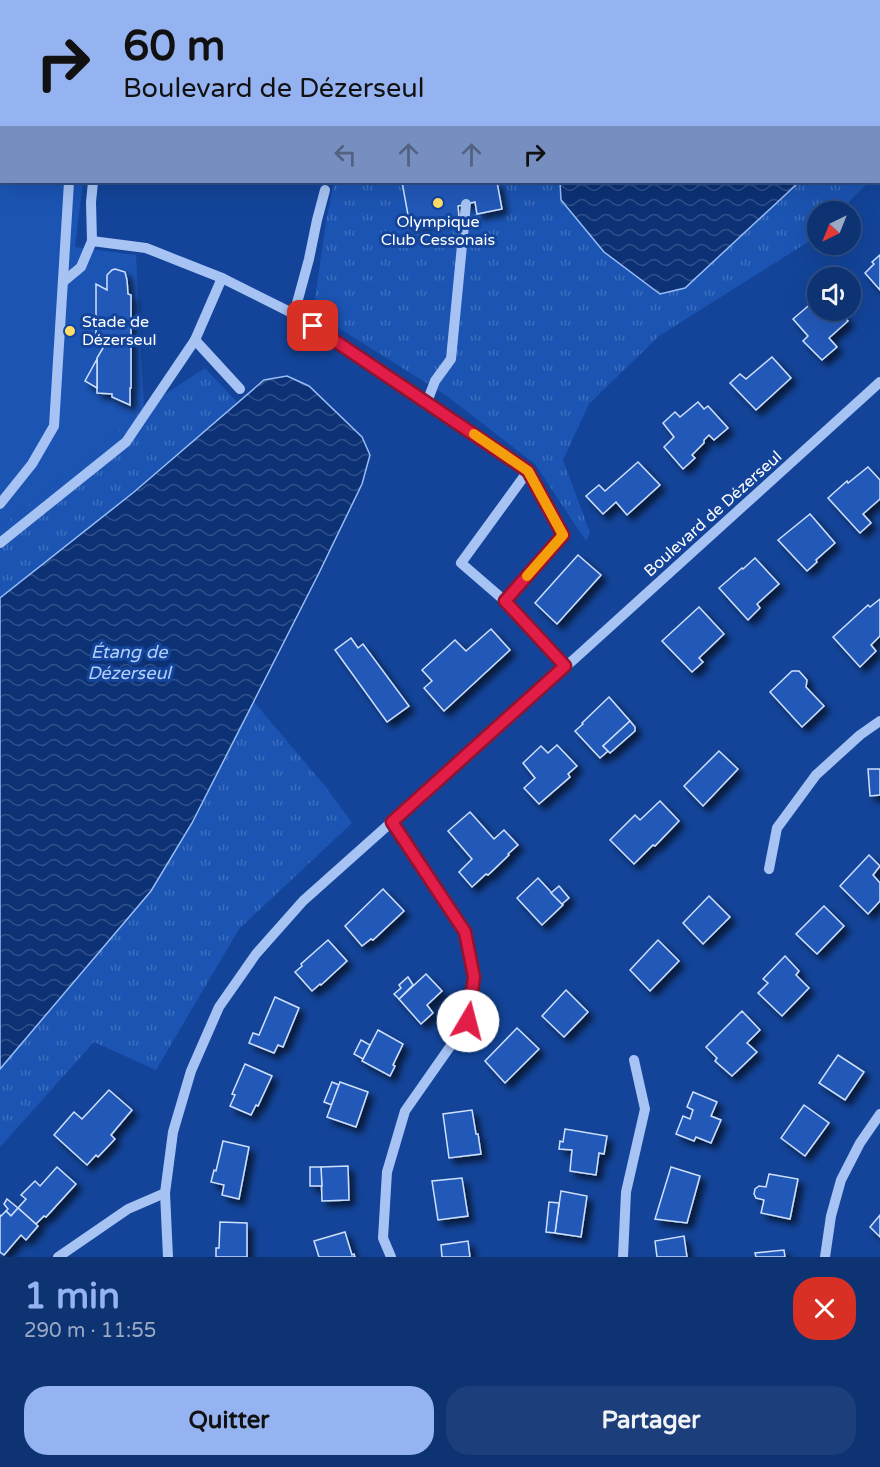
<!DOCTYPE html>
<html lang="fr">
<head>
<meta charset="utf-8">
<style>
  :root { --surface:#0e3373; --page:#1c3f7b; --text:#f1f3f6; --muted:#9baac4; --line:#2e4e85; --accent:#95b2f1 }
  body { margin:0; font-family:"Varela Round",sans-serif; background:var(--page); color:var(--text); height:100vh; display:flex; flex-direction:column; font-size:22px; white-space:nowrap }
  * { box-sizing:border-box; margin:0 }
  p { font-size:20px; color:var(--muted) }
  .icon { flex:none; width:33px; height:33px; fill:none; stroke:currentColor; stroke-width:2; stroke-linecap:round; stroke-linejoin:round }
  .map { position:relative; height:1257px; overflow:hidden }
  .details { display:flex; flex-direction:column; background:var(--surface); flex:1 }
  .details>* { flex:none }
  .guide { position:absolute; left:0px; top:0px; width:880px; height:183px; box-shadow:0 6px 24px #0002,0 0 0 2px var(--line); background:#95b2f1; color:#111; overflow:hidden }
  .needle { width:39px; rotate:223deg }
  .controls { position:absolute; left:807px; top:201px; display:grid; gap:12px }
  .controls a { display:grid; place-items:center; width:54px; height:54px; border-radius:50%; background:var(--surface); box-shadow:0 6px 24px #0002,0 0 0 2px var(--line); font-size:30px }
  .pin { position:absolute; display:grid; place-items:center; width:51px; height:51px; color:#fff; margin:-26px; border-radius:12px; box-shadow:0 3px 9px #0006 }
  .me { position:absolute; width:66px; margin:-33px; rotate:8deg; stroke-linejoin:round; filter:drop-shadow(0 0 4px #0008) }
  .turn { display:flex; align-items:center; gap:21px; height:126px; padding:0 24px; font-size:27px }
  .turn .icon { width:78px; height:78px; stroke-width:2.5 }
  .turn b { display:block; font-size:42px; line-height:51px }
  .lanes { display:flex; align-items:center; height:57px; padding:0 24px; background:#0003; justify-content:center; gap:30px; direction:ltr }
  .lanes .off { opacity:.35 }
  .round { display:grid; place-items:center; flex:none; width:63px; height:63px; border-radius:24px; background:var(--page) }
  .headline { display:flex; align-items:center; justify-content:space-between; height:102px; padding:0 24px }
  h1 { font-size:36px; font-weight:800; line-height:45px; color:var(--accent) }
  .button { display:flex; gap:12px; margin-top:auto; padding:12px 24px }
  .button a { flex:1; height:69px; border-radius:24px; background:var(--accent); color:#111; font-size:24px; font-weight:800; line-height:69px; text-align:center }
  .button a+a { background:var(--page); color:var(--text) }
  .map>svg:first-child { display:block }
  .grass { fill:url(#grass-tufts) }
  .pitch { fill:#1b54b3 }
  .water { fill:url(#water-waves); stroke:#98bdf6; stroke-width:1.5 }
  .building { fill:#2159b8; stroke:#cee0fd; stroke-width:1.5; filter:url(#shadow) }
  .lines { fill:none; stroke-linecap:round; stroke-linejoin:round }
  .minor { stroke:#a6c3f3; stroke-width:10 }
  .route-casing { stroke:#92132f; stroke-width:15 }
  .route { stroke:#e11d48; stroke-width:10 }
  .slow { stroke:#f59e0b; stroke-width:10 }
  .poi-dot { fill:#ffde68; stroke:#134499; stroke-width:2 }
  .labels { text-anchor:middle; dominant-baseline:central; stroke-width:6; stroke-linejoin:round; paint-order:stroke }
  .poi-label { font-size:16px; fill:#fff; stroke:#134499 }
  .street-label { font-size:16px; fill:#fff; stroke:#134499 }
  .water-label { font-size:18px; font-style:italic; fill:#b2cefa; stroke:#134499 }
</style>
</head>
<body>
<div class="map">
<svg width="880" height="1257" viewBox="0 0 880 1257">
  <defs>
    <pattern id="grass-tufts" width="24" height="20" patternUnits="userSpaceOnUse" patternTransform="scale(1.5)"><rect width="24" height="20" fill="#1b54b3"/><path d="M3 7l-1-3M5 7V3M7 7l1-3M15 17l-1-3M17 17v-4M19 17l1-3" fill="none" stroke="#3d6ebe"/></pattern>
    <pattern id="water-waves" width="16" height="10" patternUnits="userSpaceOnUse" patternTransform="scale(1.5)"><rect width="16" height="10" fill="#0c3175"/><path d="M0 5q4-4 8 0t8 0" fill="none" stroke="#30508a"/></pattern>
    <filter id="shadow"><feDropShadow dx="5.5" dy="5.5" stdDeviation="3" flood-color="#0009"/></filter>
  </defs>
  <rect width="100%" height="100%" fill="#134499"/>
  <g class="grass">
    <path d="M528 0H880V171L879 172V2H525Z"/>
    <path d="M334 182H869L839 211 818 212 817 232 808 242 659 336 589 404 563 460 590 533 586 541 535 464 447 396 313 312 326 222Z"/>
    <path d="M205 368 238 403 97 523 0 598V527L61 479 144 408Z"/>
    <path d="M254 702 325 786 352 823 239 929 156 1070 94 1042 0 1147V1069L151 891 192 823Z"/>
  </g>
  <path class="pitch" d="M0 113H2V182H83L75 247 136 255 144 408 61 479 0 527Z"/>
  <g class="water">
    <path d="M560 182H799L685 288 660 294 604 252 561 200Z"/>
    <path d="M287 376 309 386 362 437 370 455 362 484 318 575 192 823 151 891 0 1069V598L134 492 264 380Z"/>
  </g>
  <g class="building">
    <path d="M402 182H497L502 209 477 214 475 202 458 206 459 217 410 226Z"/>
    <path d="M880 255V290L865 273 874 264 872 262Z"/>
    <path d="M115 269 125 272 127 280 128 294 131 295V388H130V405L112 397V394L97 393V358L103 348V339H96V284L107 290V275L112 270Z"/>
    <path d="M814 301 818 305V310H839L848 321 829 338 837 347 822 360 803 341 808 336 793 319Z"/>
    <path d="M772 357 791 378 756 410 730 383 740 374 746 379Z"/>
    <path d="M97 359V388L85 381Z"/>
    <path d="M698 402 704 409 708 406 728 428 714 440 709 435 704 440V443L692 455 695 458 683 469 664 447 674 437 663 423 675 412 680 417Z"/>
    <path d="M638 462 660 485 627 515 616 502 603 514 586 496 599 485 605 491Z"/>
    <path d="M868 467 880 480V499L863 514 871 523 860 533 828 498 847 481 848 483Z"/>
    <path d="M810 514 835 543 816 560 817 562 807 571 778 540Z"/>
    <path d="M578 555 601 575 557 624 535 603Z"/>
    <path d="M755 558 779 584 757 604 760 608 748 620 719 588 742 568 743 569Z"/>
    <path d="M880 599V636L871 645 876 651 860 667 833 637 868 605 870 607Z"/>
    <path d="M699 607 724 634 699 658 703 662 692 672 662 641Z"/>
    <path d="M491 629 510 650 444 711 424 688 432 681 422 670 455 640 466 651Z"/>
    <path d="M351 638 358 648 363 644 409 706 387 722 335 650Z"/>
    <path d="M792 671H799L807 680 806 687 824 706 802 727 770 692Z"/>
    <path d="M609 697 630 721 603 746 608 751 600 758 575 731 583 724 582 723Z"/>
    <path d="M630 721 635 727V731L610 753 603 746Z"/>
    <path d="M557 745 577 766 568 774 570 777 539 804 524 788 535 778 523 763 541 746 548 753Z"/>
    <path d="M719 751 738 769 703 806 684 786Z"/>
    <path d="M868 769H880V795L870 796Z"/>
    <path d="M660 801 679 821 655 846 653 845 634 864 610 840 635 815 640 820Z"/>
    <path d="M470 812 494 839 504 830 518 845 508 854 509 855 488 875 486 874 472 887 459 872 472 859 448 831Z"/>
    <path d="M869 855 880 866 873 875 880 883V901L868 914 840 886Z"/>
    <path d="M538 878 563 905 542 925 517 898Z"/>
    <path d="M559 886 569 898 562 904 551 893Z"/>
    <path d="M383 889 404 911 373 940 371 939 362 946 345 926Z"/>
    <path d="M709 896 730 917 703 944 683 923Z"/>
    <path d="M824 906 844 926 817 954 796 934Z"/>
    <path d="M328 940 347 961 321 985 320 984 312 991 295 972 302 966 301 964Z"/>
    <path d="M658 940 679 961 650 991 630 970Z"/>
    <path d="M785 956 799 971 796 975 809 988 782 1016 758 993 768 983 763 979Z"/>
    <path d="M426 974 442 991 427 1005 433 1013 421 1024 399 999Z"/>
    <path d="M408 977 413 985 399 999 394 994 401 988 399 985Z"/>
    <path d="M566 990 588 1012 564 1037 542 1016Z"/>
    <path d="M275 997 299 1008 283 1047 278 1045 274 1053 249 1043 253 1033 259 1035Z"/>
    <path d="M742 1011 760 1030 747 1043 757 1052 732 1076 715 1061 717 1058 706 1047Z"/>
    <path d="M517 1028 539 1049 505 1083 485 1061Z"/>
    <path d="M378 1030 403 1044 393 1065 395 1066 390 1076 362 1061Z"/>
    <path d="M361 1040 370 1045 363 1059 354 1054Z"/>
    <path d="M838 1055 864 1072 845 1100 819 1083Z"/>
    <path d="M245 1064 272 1076 258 1106 256 1105 251 1115 230 1106 235 1095 232 1094Z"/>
    <path d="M332 1082 339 1085 332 1105 324 1102Z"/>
    <path d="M340 1082 368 1092 356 1127 327 1117Z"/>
    <path d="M109 1090 132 1110 111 1135 115 1139 98 1157 96 1155 87 1165 54 1135 74 1112 82 1119Z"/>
    <path d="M693 1092 717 1102 711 1116 721 1120 711 1143 696 1137 694 1141 676 1134 683 1116 690 1119 693 1110 687 1107Z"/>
    <path d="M804 1105 829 1123 805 1156 781 1138Z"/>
    <path d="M472 1110 476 1134H478L481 1154 449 1158 443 1114Z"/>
    <path d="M565 1129 607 1136 604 1154 599 1153 596 1175 570 1171 572 1150 559 1149 560 1141 563 1142Z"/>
    <path d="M223 1141 249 1147 239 1199 222 1195 224 1185 211 1182 214 1170 216 1171Z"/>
    <path d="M348 1166 349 1200 322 1201 321 1167Z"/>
    <path d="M57 1167 76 1184 46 1217 44 1216 36 1224 18 1208 26 1199 21 1195 35 1181 40 1186Z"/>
    <path d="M310 1167H321L322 1186H310Z"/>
    <path d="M671 1167 700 1176 687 1223 655 1219Z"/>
    <path d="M769 1174 798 1179 790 1219 761 1213 764 1200 756 1198 754 1194 755 1189 759 1186 766 1187Z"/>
    <path d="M462 1178 468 1216 438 1220 432 1181Z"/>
    <path d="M561 1191 587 1196 581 1237 555 1233Z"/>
    <path d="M7 1199 18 1208 11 1216 6 1211 8 1209 4 1204Z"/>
    <path d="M549 1202 559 1203 555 1233 546 1232Z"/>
    <path d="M18 1208 38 1226 26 1240 21 1235 4 1255 0 1252V1215L1 1216 6 1211 11 1216Z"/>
    <path d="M880 1215V1237L870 1227Z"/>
    <path d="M220 1222 247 1223V1257H216V1248H219Z"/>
    <path d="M345 1232 352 1255 354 1254 355 1257H319L314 1241Z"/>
    <path d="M684 1236 687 1257H657L655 1241Z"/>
    <path d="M468 1241 470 1257H442L441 1245Z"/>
    <path d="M784 1250 785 1257H756L755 1253Z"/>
  </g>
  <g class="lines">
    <g class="minor">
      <path d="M0 124H2"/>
      <path d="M92 241 146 248 222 278 294 314 427 402 528 471"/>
      <path d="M63 282 81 267 92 241 91 202 93 182"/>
      <path d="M294 314 309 259 317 220 325 190"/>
      <path d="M195 340 240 389"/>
      <path d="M427 402 435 381 451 359 466 204"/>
      <path d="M0 504 32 464 54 426 69 182"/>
      <path d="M0 543 126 442 195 340 222 278"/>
      <path d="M505 601 563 535 528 471 461 563 505 601 565 666"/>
      <path d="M769 869 777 828 816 775 860 735 880 721"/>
      <path d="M58 1257 128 1209 165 1193"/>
      <path d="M168 1257 165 1193 173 1132 191 1071 219 1007 256 954 303 901 581 653 880 382"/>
      <path d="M391 1257 383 1238 387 1172 405 1111 468 1021 474 977 465 932 392 822"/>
      <path d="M623 1257 626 1192 645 1109 634 1060"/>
      <path d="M825 1257 831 1216 841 1180 860 1143 880 1114"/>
    </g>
  </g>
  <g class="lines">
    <g class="route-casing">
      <path id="route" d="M313 326 528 471 563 535 505 601 565 666 392 822 465 932 474 977 468 1021"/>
    </g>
    <use href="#route" class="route"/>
    <path class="slow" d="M474 434 528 471 563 535 527 576"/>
  </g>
  <g class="poi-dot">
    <circle cx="438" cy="203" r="6"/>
    <circle cx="70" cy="331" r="6"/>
  </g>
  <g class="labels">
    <g class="poi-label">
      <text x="438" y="222">Olympique<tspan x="438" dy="18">Club Cessonais</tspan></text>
      <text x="82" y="322" text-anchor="start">Stade de<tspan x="82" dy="18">Dézerseul</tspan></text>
    </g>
    <g class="street-label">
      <text transform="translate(713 514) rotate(-42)">Boulevard de Dézerseul</text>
    </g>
    <g class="water-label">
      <text x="129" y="652">Étang de<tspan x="129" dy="21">Dézerseul</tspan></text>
    </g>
  </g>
</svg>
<div class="controls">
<a><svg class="needle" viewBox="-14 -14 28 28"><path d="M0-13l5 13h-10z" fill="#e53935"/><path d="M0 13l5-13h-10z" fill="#9baac4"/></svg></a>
<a><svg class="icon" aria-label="sound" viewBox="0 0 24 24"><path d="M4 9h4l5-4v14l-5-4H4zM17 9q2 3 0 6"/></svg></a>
</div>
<div class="pin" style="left:313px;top:326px;background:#d93025"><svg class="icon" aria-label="arrive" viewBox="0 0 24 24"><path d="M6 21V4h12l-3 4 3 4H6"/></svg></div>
<svg class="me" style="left:468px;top:1021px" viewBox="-20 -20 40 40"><circle r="19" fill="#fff"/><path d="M0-13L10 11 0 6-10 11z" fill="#e11d48"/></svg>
<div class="guide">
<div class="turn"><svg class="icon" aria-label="right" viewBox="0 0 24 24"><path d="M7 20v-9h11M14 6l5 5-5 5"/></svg><div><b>60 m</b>Boulevard de Dézerseul</div></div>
<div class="lanes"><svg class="icon off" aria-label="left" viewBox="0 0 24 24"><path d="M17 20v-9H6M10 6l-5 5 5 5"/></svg><svg class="icon off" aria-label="ahead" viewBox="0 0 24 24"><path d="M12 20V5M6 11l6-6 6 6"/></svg><svg class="icon off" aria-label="ahead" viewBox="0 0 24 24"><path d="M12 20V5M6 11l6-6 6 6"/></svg><svg class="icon" aria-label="right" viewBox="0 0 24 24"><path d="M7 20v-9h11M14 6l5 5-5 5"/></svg></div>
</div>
</div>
<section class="details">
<div class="headline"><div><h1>1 min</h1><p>290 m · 11:55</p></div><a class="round" style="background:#d93025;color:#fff"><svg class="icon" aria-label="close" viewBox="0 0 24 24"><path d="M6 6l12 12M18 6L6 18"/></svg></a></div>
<div class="button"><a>Quitter</a><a>Partager</a></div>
</section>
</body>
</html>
